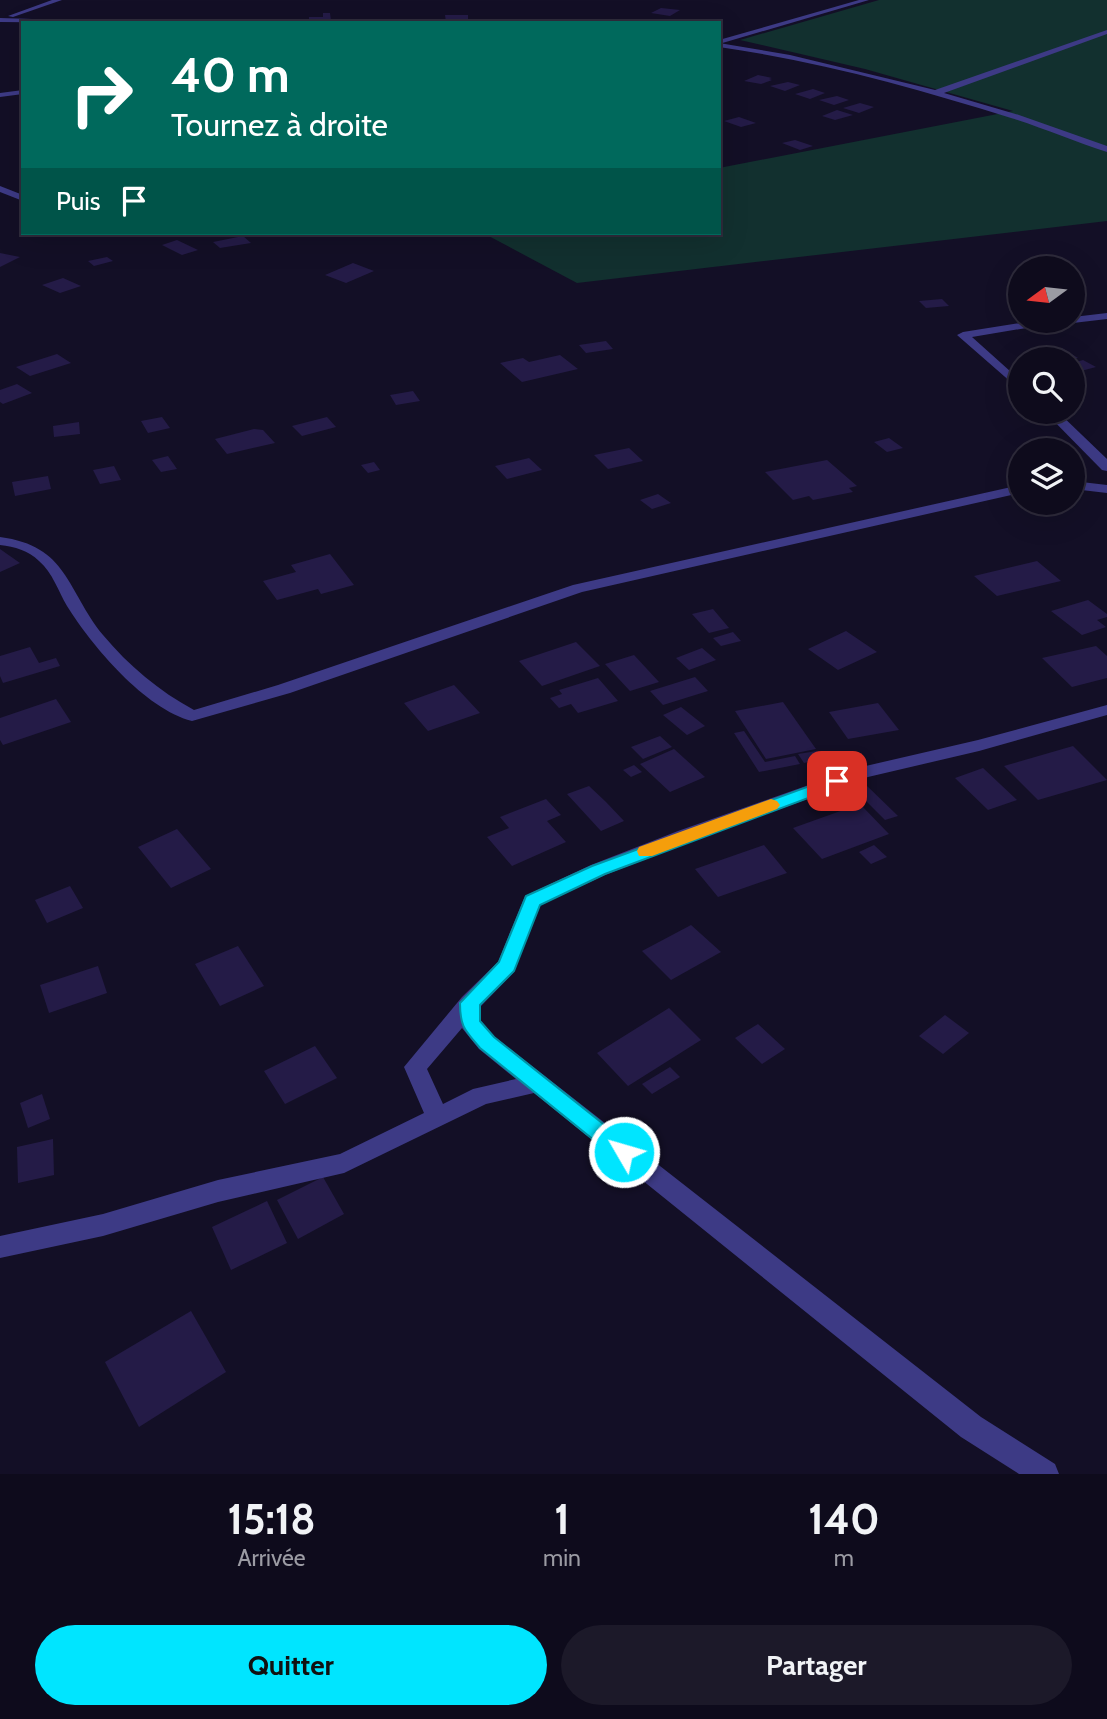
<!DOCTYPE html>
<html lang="fr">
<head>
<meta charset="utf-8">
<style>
  :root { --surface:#0e0b1c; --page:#1c1929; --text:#f1f3f6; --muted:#9b9ba3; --line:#2e2b3b; --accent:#00e5ff }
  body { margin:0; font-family:Cabin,sans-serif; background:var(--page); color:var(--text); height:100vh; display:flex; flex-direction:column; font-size:26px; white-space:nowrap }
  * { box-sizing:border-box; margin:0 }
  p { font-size:23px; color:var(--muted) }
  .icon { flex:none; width:38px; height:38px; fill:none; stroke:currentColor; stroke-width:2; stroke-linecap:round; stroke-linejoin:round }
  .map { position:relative; height:1474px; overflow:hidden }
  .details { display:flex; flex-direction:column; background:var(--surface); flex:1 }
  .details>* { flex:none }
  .banner { position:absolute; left:21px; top:21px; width:700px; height:214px; border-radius:0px; box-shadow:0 7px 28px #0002,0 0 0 2px var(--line); background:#00695c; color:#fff; overflow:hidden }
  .needle { width:46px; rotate:255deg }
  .tools { position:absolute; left:1008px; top:256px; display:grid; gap:14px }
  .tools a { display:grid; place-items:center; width:77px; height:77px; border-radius:50%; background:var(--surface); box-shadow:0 7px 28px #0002,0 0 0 2px var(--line); font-size:35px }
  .pin { position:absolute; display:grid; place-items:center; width:60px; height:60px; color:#fff; margin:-30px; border-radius:14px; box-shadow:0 4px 10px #0006 }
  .me { position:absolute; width:77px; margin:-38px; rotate:308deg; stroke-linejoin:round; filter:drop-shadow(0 0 5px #0008) }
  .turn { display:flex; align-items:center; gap:24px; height:147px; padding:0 35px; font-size:32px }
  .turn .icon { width:91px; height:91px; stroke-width:2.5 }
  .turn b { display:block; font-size:49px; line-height:60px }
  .then { display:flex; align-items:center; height:66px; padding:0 35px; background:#0003; gap:14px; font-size:26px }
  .eta { display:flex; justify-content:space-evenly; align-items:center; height:119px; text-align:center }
  .eta b { font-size:42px; font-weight:700; line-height:49px }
  .cta { display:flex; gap:14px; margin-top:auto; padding:14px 35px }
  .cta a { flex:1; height:80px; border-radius:42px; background:var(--accent); color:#111; font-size:28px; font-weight:700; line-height:80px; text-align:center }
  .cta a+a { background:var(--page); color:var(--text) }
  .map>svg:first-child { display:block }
  .green { fill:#12302f }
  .building { fill:#241b47 }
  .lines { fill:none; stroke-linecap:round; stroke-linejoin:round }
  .service { fill:#3d3a85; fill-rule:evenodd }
  .minor { fill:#3d3a85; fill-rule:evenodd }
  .route { fill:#00e5ff; stroke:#0095a6; stroke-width:2 }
  .slow { fill:#f59e0b }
</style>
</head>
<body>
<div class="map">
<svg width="1107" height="1474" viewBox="0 0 1107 1474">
  <rect width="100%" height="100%" fill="#130f26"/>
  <path class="green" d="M879 0H1107V221L577 283 483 233H719V168L1013 111 865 69 740 40Z"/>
  <g class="building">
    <path d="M661 8 680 10 670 16 651 13Z"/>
    <path d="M323 13H330L331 21H309V17H323Z"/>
    <path d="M445 15H468V20L446 22Z"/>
    <path d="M758 75 772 78 769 79 772 80 761 84 744 81Z"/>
    <path d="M788 82 800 85 785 91 770 86Z"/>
    <path d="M813 89 825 93 810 99 795 94Z"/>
    <path d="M837 96 849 100 834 105 819 100Z"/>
    <path d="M860 103 874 107 859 113 843 108Z"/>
    <path d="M837 110 853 115 835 120 822 116Z"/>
    <path d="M739 117 756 123 741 127 724 121Z"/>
    <path d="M795 140 813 146 800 150 782 143Z"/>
    <path d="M243 236 251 243 220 248 213 242Z"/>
    <path d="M177 240 198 250 182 255 162 245Z"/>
    <path d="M0 253 20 257 0 267Z"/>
    <path d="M107 257 113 261 94 266 88 261Z"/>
    <path d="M353 263 374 271 346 283 325 275Z"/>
    <path d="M63 278 81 286 60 293 42 285Z"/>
    <path d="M942 299 949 306 926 308 919 301Z"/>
    <path d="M606 341 613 349 586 353 579 345Z"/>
    <path d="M1062 348 1078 358 1045 359 1036 354Z"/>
    <path d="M57 354 71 363 30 376 16 367Z"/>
    <path d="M560 355 578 369 522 382 500 363 523 358 529 362Z"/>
    <path d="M1083 360 1096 367 1081 371 1073 366V363Z"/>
    <path d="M17 384 32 393 3 404 0 402V390Z"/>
    <path d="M413 391 420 401 396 405 390 395Z"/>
    <path d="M162 417 170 428 148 433 141 421Z"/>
    <path d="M327 417 336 427 302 436 292 426Z"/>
    <path d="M79 422 80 434 54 437 53 426Z"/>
    <path d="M254 429 263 430 275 443 227 454 215 439Z"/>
    <path d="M889 438 903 448 887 452 874 442Z"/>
    <path d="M629 448 643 461 608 469 594 455Z"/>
    <path d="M168 456 177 469 161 472 152 460Z"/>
    <path d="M529 458 542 470 507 479 495 466Z"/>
    <path d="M827 460 857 486 849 488 853 492 813 500 809 496 793 500 765 472Z"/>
    <path d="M374 462 380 470 368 473 361 465Z"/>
    <path d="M114 466 121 480 100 484 93 470Z"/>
    <path d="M48 476 51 489 15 496 12 482Z"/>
    <path d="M658 494 671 503 652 509 640 500Z"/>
    <path d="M0 549 20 563 0 572Z"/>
    <path d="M330 554 354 585 321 594 318 589 277 600 263 581 296 572 291 565Z"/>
    <path d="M1037 561 1061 581 997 596 974 576Z"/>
    <path d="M1088 600 1107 614V617L1097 620 1106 627 1082 635 1051 611Z"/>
    <path d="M713 609 729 628 709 633 692 614Z"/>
    <path d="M846 631 877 652 838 670 808 649Z"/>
    <path d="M733 632 741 641 721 646 713 638Z"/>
    <path d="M576 642 600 666 542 686 519 661Z"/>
    <path d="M1096 646 1107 656V678L1072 687 1042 658Z"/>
    <path d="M30 647 39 663 56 658 60 666 3 683 0 676V656Z"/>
    <path d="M702 648 716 660 689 670 676 658Z"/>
    <path d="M634 655 659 682 630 691 605 664Z"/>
    <path d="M695 677 708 691 663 705 650 691Z"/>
    <path d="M598 678 618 701 578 713 571 704 559 708 550 698 562 694 559 690Z"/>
    <path d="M454 685 480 713 428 731 404 703Z"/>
    <path d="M56 699 71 722 3 745 0 740V718Z"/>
    <path d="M783 702 816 749 766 759 735 711Z"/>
    <path d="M878 703 899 730 848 739 829 712Z"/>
    <path d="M681 707 705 726 687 735 663 715Z"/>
    <path d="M744 731 765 762 795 756 800 764 759 772 734 733Z"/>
    <path d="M660 736 672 747 643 759 631 747Z"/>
    <path d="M1073 746 1107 780 1038 800 1004 766Z"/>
    <path d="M674 749 705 777 670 792 640 764Z"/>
    <path d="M817 751 822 759 804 763 798 754Z"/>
    <path d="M634 765 642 772 631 777 623 770Z"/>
    <path d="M983 768 1017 800 988 810 955 778Z"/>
    <path d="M865 784 898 816 885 820 853 788Z"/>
    <path d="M589 786 606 802 624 821 601 831 567 794Z"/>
    <path d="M546 799 561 815 547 821 566 842 512 866 487 837 509 828 500 817Z"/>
    <path d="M860 804 889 834 822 859 793 828Z"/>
    <path d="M177 829 211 869 171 888 138 847Z"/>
    <path d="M764 845 787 873 718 897 695 869Z"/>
    <path d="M874 845 887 857 871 864 859 852Z"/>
    <path d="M70 886 83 908 47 923 35 900Z"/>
    <path d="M691 925 721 952 671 980 642 951Z"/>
    <path d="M238 946 264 986 220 1006 195 964Z"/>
    <path d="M98 966 107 993 49 1013 40 985Z"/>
    <path d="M669 1008 701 1040 628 1086 597 1053Z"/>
    <path d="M945 1015 969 1033 943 1054 919 1036Z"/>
    <path d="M758 1024 785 1049 762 1064 735 1038Z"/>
    <path d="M315 1046 337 1078 285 1104 264 1071Z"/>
    <path d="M670 1067 680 1077 652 1094 642 1084Z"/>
    <path d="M42 1094 50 1119 28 1128 20 1103Z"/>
    <path d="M53 1139 54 1175 18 1183 17 1147Z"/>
    <path d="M323 1177 344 1214 298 1239 277 1200Z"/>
    <path d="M267 1201 287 1243 231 1270 212 1227Z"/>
    <path d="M191 1311 226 1372 139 1427 105 1362Z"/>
  </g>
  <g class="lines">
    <path class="service" d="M859 0H869L719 44V40Z"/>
    <g class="minor">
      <path d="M52 0H62L13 17 8 16Z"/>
      <path d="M0 18 97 21 100 23 0 22Z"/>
      <path d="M1107 30V34L944 93 1019 115 1107 146V152C1075 142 1043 128 1011 118 916 88 818 61 719 47V43L790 55 935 90Z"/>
      <path d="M23 90V94L0 97V93Z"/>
      <path d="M0 186 23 195V201L0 192Z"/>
      <path d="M1107 313V319L1073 323 1068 321 972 337 1020 380V390L957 335 963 332 1039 320H1073V317Z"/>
      <path d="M1044 411H1057L1107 459V471L1102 470Z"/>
      <path d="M1073 481 1107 485V493L1073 489Z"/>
      <path d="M1020 485V493L582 592 290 693 192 721C145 709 92 646 67 606 58 591 53 573 39 561 28 550 15 547 0 545V537C68 546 66 589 103 635 129 666 159 691 194 710L278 685 573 585Z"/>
      <path d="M1107 705V715L979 751 868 777 692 841 605 875 540 905 514 972 481 1006V1021L495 1037 981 1417 1055 1464 1059 1474H1019L961 1437 534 1093 486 1104 344 1173 218 1202 103 1236 0 1258V1236L103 1214 218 1180 340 1154 424 1113 404 1067 462 997 498 962 525 896 591 865 678 831 857 768 978 740ZM462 1028 479 1049 516 1079 473 1089 443 1104 427 1069Z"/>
    </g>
  </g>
  <path class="route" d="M837 776 845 781 843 785 605 874 540 905 514 971 480 1005V1021L494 1037 631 1146 634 1152 631 1158 624 1161 616 1158 480 1048C465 1030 460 1027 460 1003L499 962 526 896 592 866Z"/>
  <path class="slow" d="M771 799 777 801 780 805 777 809 652 856H639L637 851 639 847Z"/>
</svg>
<div class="tools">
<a><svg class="needle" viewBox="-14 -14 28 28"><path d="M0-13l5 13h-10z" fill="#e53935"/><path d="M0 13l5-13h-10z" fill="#9b9ba3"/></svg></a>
<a><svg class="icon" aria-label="search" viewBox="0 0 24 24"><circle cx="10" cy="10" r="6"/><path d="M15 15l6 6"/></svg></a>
<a><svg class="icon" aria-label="layers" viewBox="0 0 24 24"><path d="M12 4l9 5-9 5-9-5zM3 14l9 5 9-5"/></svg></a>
</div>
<div class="pin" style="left:837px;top:781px;background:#d93025"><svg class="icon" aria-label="arrive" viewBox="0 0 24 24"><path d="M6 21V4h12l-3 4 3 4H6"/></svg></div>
<svg class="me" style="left:624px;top:1152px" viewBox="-20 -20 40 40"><circle r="17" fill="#00e5ff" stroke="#fff" stroke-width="3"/><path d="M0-11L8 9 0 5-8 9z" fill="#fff"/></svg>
<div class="banner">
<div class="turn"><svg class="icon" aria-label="right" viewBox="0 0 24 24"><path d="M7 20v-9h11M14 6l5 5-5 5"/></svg><div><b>40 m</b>Tournez à droite</div></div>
<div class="then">Puis<svg class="icon" aria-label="arrive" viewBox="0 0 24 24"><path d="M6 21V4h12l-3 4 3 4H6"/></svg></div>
</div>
</div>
<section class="details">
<div class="eta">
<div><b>15:18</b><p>Arrivée</p></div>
<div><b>1</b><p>min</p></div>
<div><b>140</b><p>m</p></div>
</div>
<div class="cta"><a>Quitter</a><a>Partager</a></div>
</section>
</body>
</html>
